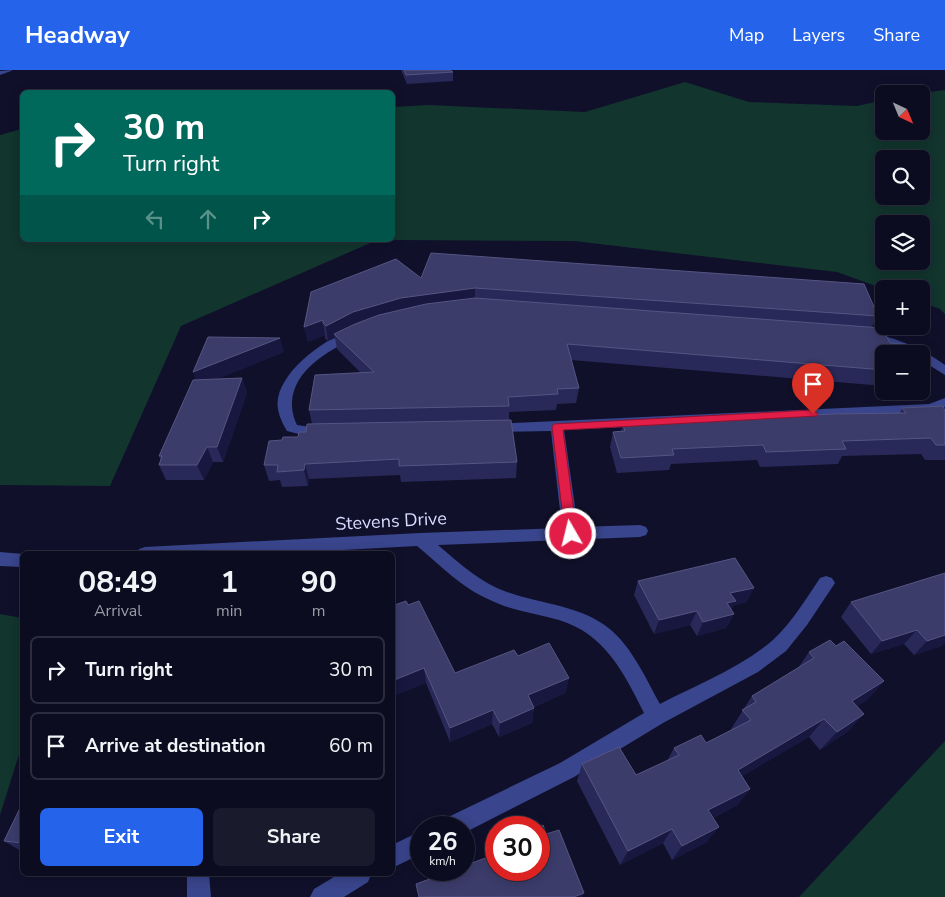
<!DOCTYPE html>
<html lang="en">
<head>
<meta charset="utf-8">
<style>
  :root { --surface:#0c0c20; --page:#1a1a2d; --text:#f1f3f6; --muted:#9a9ba5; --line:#2c2c3e; --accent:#2563eb }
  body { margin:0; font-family:"Nunito Sans",sans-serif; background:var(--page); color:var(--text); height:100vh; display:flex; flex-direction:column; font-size:19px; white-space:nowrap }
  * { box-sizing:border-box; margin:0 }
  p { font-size:16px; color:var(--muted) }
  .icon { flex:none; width:28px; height:28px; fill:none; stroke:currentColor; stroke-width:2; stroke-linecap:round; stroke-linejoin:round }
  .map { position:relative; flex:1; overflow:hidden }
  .details { position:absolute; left:20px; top:481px; width:375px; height:325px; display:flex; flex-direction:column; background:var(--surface); border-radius:8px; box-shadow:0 2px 12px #0003,0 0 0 1px var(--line) }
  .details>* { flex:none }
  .banner { position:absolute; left:20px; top:20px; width:375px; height:152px; border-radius:8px; box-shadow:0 2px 12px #0003,0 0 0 1px var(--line); background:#00695c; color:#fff; overflow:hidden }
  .needle { width:32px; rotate:136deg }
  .controls { position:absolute; left:875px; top:15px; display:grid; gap:10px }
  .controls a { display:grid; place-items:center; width:55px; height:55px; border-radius:8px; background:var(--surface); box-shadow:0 2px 12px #0003,0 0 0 1px var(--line); font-size:25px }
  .speed { position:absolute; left:410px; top:746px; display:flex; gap:10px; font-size:25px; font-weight:700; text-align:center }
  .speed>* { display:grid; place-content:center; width:65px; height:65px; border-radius:50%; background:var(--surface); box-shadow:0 2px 12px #0003,0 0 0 1px var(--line); line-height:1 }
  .speed small { font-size:12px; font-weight:400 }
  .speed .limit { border:8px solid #d22; background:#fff; color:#111 }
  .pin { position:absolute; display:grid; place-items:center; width:42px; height:42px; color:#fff; margin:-51px -21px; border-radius:50% 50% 50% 0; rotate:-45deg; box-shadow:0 0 5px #0007 }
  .pin .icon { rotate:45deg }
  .me { position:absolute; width:55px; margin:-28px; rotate:352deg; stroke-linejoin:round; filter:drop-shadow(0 0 4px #0008) }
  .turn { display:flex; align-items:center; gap:18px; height:105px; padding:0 20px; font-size:22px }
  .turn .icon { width:65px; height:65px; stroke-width:2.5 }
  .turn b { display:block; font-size:35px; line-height:42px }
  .lanes { display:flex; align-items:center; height:48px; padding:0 20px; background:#0003; justify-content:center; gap:25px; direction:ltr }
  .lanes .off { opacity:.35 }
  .eta { display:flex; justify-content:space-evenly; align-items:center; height:85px; text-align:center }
  .eta b { font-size:30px; font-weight:700; line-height:35px }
  .primary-button { display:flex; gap:10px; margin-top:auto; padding:10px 20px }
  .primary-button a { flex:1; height:58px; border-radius:8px; background:var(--accent); color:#fff; font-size:20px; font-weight:700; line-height:58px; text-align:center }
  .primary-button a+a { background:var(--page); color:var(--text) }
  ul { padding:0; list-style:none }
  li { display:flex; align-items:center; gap:15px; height:68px; margin:0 10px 8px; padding:0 10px; border:2px solid var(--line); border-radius:8px }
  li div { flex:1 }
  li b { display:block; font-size:19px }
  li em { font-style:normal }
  header { display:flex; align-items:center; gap:30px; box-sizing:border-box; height:70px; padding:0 25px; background:var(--accent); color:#fff }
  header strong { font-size:24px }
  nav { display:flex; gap:28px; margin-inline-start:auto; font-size:18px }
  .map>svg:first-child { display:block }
  .green { fill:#12352e; fill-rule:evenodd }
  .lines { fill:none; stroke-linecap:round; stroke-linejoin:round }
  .minor { fill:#39458c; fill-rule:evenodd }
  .wall { fill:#292959 }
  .shaded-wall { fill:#17173f }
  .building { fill:#3c3c6b; stroke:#555582 }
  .route { fill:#e11d48; stroke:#92132f }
  .labels { text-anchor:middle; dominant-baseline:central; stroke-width:5; stroke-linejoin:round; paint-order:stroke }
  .street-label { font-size:18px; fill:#d9dcff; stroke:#10102b }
</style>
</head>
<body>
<header>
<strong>Headway</strong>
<nav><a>Map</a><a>Layers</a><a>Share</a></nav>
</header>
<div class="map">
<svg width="945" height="827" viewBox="0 0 945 827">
  <rect width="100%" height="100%" fill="#10102b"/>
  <g class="green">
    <path d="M685 12 749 32 857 36 884 30V61H921V24H915L945 20V244L940 239 921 232V219H884L837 202 574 171 393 170V37L429 35 585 42ZM884 89H921V126H884ZM884 154H921V191H884Z"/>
    <path d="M22 59V170H377L181 256 110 416 0 415V65Z"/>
    <path d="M0 544 22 548V675L0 745Z"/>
    <path d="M945 671V827H799Z"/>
  </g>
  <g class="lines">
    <g class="minor">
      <path d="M12 0 11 1 0 5V1Z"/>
      <path d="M354 260 358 261 360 264 358 267C323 282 277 310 297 355L330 360 332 363 330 366 314 368 287 361C281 351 276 340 278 328 284 298 326 267 354 260Z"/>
      <path d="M870 262C900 270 920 277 945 295V305L921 290V284H911L894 276 866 269 864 266Z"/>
      <path d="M945 328V337L931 342 564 360 578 457 640 455 646 457 648 461 646 465 640 467 438 475C459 493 481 513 507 522 543 535 581 535 611 560 633 579 646 609 660 634 696 615 743 597 774 569 792 552 806 529 820 508L826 506 832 508 835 513 807 555 786 581 758 602 663 653 574 707 464 763V758H439L442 750 560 693 644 643C624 603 605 564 559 550 536 543 512 541 490 530 462 518 440 495 417 476L268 484H137L139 479 145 477 420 463 562 458 551 361 488 362 486 359 488 356 493 354 929 334Z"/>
      <path d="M0 482 23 484 22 497 0 496Z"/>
      <path d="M421 761V784L392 798V775Z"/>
      <path d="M187 804H209L211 827H187Z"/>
      <path d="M339 804H371L368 812 344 827H310L314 819Z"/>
    </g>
  </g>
  <g class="wall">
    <path d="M401 0H450L453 2V11L407 14Z"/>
    <path d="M421 208 878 246 872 257 884 284V316L571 290 579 318 576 333 557 334 556 340 509 342V350L517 392 516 408 401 412 400 405 309 409 308 416 282 417 280 410 269 411 264 395 282 370 298 367 306 362 312 354 309 340 361 303 337 279 335 268 328 271 325 268V265L308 272 304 257Z"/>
    <path d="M284 282 217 309 242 308 247 323 223 392H213L204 410H166L159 395 161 390 159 386 196 310 193 302Z"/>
    <path d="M921 292 927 303 921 313Z"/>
    <path d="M902 338 945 341V390H925L921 384 842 386 838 394 760 397 757 390 671 394 669 400 617 403 610 377 613 362 621 361 623 355 900 343Z"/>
    <path d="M945 503 942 576 914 585 904 574 871 584 841 547 851 532Z"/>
    <path d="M638 511 747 532 734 535 731 540 734 544 726 558 697 566 690 555 654 564 634 525Z"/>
    <path d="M408 535 455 603 518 586 569 608 565 623 534 637V638L532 653 499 667 492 654 450 672 426 613Z"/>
    <path d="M836 576 884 611 867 630 857 636 864 644 847 662 820 680 809 667 742 706 750 719 737 735 713 748 707 772 672 790 663 773 620 795 577 711 582 694 636 705 667 691 674 678 706 673 732 660 731 659 752 626 798 598 809 582Z"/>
    <path d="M392 668 395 720 392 721Z"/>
    <path d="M22 734V781H21L4 771Z"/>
    <path d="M60 804H104L103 807Z"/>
  </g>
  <g class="shaded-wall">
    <path d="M475 218V233L334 264 335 268 328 271 326 256 353 242 401 228Z"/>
    <path d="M323 250V253L325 265 308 272 304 257Z"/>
    <path d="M280 268 284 282 198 317 193 302Z"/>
    <path d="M242 308 247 323 223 392 217 377Z"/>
    <path d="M207 377 213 392 204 410 197 395Z"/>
    <path d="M305 394 309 409 308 416 304 400Z"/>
    <path d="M754 518 747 532 734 535 729 545 734 544 726 558 697 566 703 552 730 523Z"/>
    <path d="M697 541 690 555 654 564 659 550Z"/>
    <path d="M917 560 904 574 871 584 882 571Z"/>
    <path d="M945 565V573L942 576 914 585 927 571Z"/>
    <path d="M424 598 426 613 392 627V611Z"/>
    <path d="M569 608 565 623 526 640 528 625Z"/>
    <path d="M884 611 867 630 835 650 852 631Z"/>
    <path d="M534 638 532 653 499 667 500 653Z"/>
    <path d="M493 640 492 654 450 672V658Z"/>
    <path d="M864 644 847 662 820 680 837 662Z"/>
    <path d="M824 649 809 667 725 716 738 700Z"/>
    <path d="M392 668 395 720 392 709Z"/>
    <path d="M750 719 737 735 697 756 708 740Z"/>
    <path d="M719 757 707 772 672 790 682 776Z"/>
    <path d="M672 759 663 773 620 795 628 781Z"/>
    <path d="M99 804H104L103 807Z"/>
    <path d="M584 823 582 827H574Z"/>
  </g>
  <g class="building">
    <path d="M404 0H450L453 2 406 5Z"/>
    <path d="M431 183 864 214 878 246 475 218 401 228 353 242 326 256 323 253V250L304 257 311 222 396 189 421 208Z"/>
    <path d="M475 228 882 258 890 273 913 275 917 284H884V300L567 274 579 318 557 319 558 324 508 327 509 336 309 340 315 305 374 302 334 264 355 254 379 245 426 234Z"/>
    <path d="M208 267 280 268 193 302Z"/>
    <path d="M921 292 927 303H921Z"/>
    <path d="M242 308 217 377H207L197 395H159L162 386H159L193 310Z"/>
    <path d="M943 336 945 341V375H936L931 368 842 371 846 379 766 382 763 375 672 379 674 385 621 388 613 362 625 361 623 355 833 344 906 343 902 338Z"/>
    <path d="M511 350 517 392 399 396V389L305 394 304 400 277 402 278 395H264L269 371 282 370 283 367H298L299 362H306L307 354Z"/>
    <path d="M735 488 754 518 730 523 736 531 727 533 734 544 703 552 697 541 659 550 638 511Z"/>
    <path d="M945 503V565L927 571 917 560 882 571 851 532Z"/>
    <path d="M406 531 408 535 419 531 455 603 514 580 518 586 549 573 569 608 528 625 534 638 500 653 493 640 450 658 424 598 392 611V536Z"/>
    <path d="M830 570 836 576 844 571 884 611 852 631 864 644 837 662 824 649 738 700 750 719 708 740 719 757 682 776 672 759 628 781 582 694 619 677 636 705 679 685 674 678 701 665 706 673 751 650 742 640 756 632 752 626 814 588 809 582Z"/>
    <path d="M22 734V773L4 771Z"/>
    <path d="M543 755 546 764 559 760 584 823 574 827H419L416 814 454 800H464V796L496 784V800H539V758H537Z"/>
  </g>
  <path class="route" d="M813 340 818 344 817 346 563 360 577 464 575 467H567L565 464 552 357 554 354Z"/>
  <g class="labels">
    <g class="street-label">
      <text transform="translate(391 451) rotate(-3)">Stevens Drive</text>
    </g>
  </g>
</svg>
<div class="controls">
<a><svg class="needle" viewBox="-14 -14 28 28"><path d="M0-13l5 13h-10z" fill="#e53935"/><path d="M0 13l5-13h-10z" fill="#9a9ba5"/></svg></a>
<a><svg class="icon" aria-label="search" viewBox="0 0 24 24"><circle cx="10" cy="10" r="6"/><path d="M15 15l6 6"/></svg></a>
<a><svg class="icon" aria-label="layers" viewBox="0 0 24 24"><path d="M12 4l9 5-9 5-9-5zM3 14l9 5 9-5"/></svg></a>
<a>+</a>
<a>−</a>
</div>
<div class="speed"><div>26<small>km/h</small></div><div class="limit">30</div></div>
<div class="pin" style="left:813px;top:344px;background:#d93025"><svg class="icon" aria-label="arrive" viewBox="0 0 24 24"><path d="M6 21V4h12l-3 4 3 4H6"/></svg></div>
<svg class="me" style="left:571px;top:464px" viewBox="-20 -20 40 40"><circle r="17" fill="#e11d48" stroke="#fff" stroke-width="3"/><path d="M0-11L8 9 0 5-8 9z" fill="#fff"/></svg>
<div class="banner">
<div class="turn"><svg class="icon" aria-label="right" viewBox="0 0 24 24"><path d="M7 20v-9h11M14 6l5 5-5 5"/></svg><div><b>30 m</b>Turn right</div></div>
<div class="lanes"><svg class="icon off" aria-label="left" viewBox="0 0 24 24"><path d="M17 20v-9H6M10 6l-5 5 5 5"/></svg><svg class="icon off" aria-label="ahead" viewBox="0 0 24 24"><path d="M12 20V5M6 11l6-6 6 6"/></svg><svg class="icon" aria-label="right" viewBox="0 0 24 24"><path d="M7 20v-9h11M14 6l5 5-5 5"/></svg></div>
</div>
<section class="details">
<div class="eta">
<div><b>08:49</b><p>Arrival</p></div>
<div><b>1</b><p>min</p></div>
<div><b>90</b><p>m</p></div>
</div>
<ul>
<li><svg class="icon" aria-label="right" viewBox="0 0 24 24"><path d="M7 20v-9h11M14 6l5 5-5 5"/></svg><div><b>Turn right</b></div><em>30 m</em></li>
<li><svg class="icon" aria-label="arrive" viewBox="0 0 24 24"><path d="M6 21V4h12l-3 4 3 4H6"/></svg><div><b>Arrive at destination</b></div><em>60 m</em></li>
</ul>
<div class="primary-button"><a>Exit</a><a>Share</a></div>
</section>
</div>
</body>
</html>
